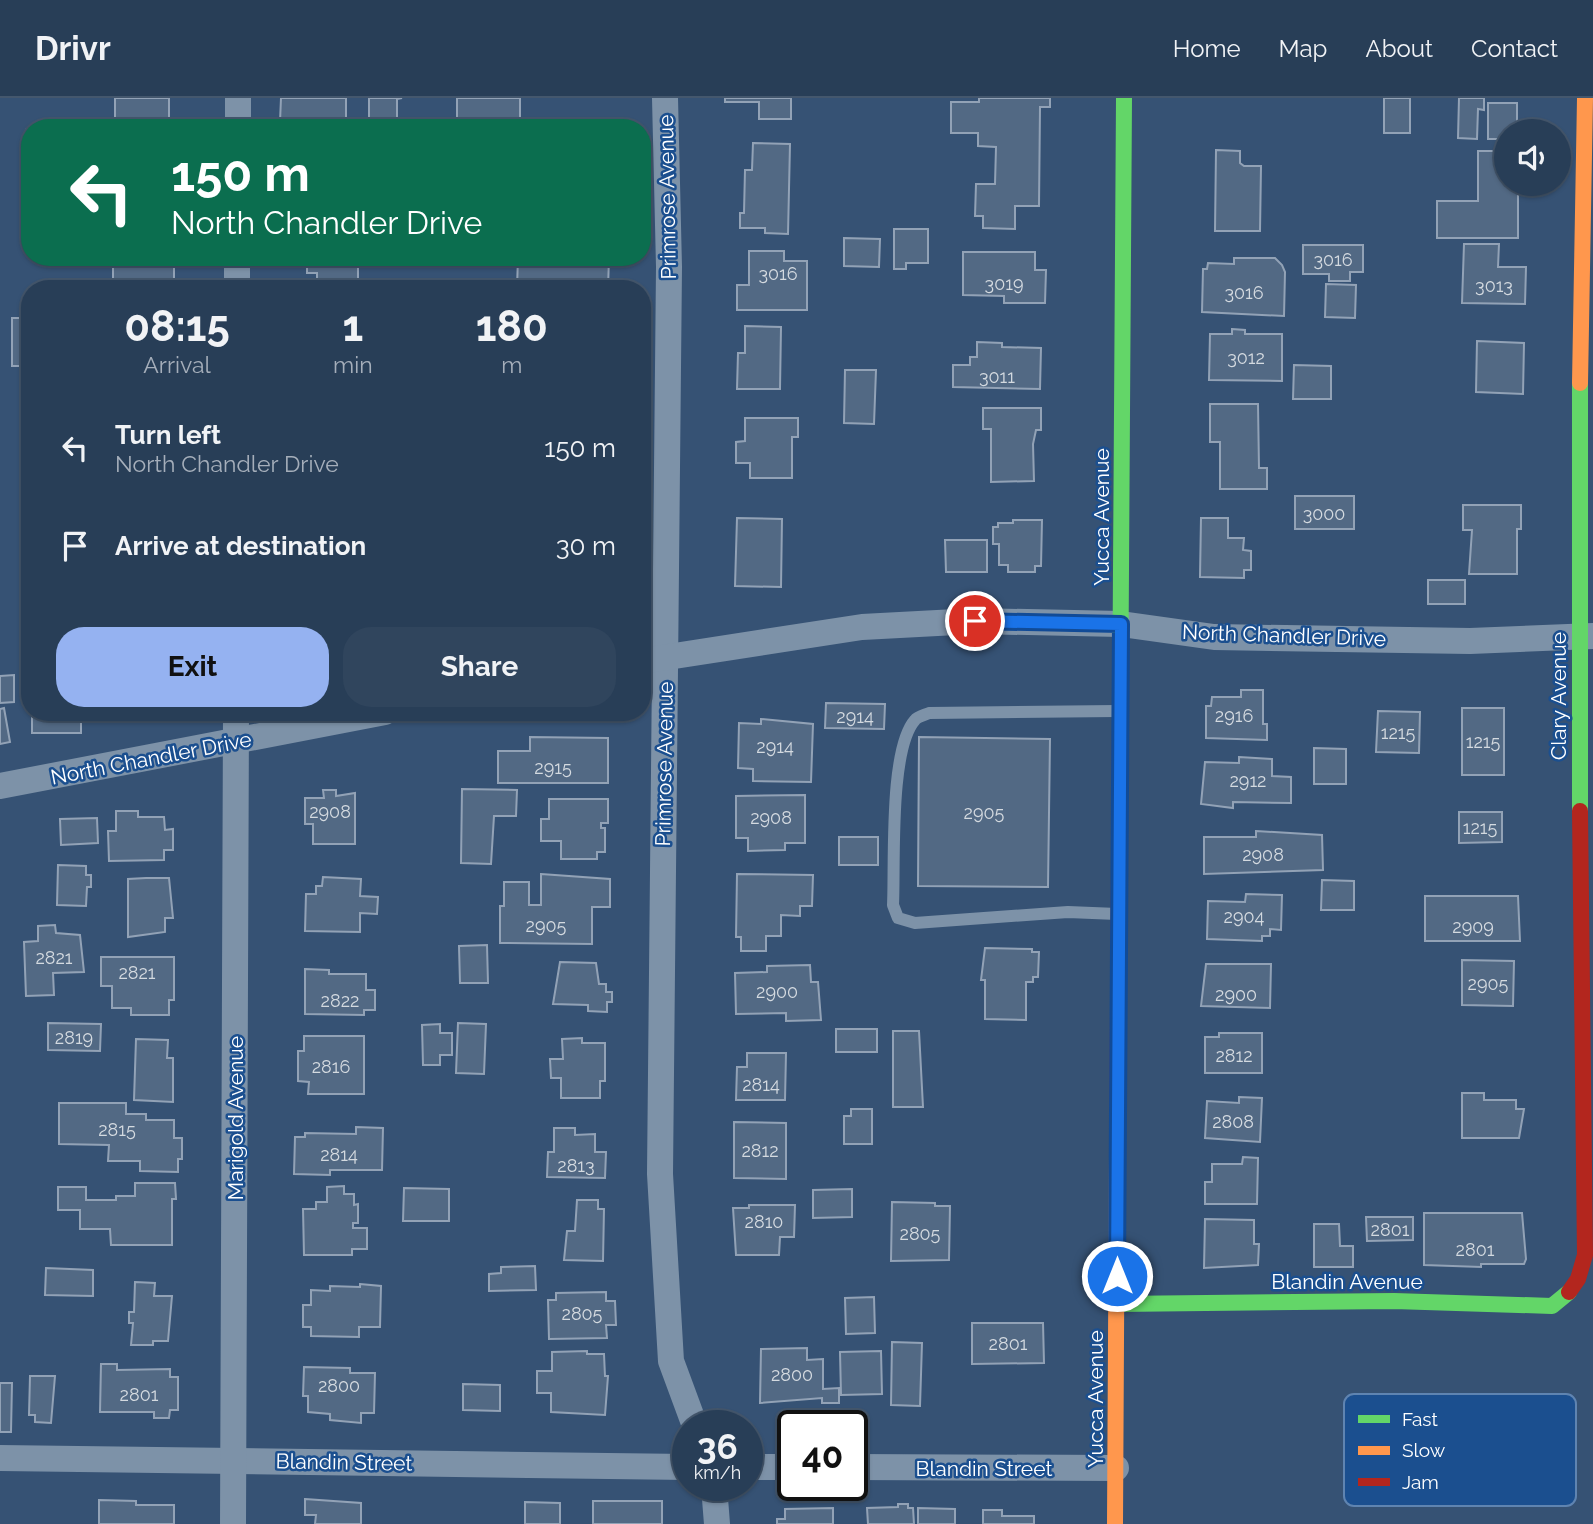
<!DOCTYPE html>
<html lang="en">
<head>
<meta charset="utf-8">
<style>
  :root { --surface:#283e57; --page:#30455d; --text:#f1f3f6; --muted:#a5aeba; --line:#44576d; --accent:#95b2f1 }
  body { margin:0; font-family:Raleway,sans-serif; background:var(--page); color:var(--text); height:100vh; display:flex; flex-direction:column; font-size:26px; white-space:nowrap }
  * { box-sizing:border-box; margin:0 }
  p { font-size:23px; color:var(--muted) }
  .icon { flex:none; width:38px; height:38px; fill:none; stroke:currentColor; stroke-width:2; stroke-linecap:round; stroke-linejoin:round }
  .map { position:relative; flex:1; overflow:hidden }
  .sheet { position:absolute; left:21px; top:182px; width:630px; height:441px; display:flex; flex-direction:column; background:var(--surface); border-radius:28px; box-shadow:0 2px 5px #0004,0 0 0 2px var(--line) }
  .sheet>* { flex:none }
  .top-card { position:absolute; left:21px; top:21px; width:630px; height:147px; border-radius:28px; box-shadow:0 2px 5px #0004,0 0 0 2px var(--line); background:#0b6e4f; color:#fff; overflow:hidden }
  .fabs { position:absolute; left:1494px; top:21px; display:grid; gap:14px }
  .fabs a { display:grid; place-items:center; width:77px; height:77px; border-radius:50%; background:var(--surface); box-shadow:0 2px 5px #0004,0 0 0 2px var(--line); font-size:35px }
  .speed { position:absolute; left:672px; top:1312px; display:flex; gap:14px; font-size:35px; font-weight:700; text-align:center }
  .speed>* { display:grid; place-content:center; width:91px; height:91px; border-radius:50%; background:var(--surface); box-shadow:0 2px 5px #0004,0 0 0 2px var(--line); line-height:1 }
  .speed small { font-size:18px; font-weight:400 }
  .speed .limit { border:4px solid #111; border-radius:10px; background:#fff; color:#111 }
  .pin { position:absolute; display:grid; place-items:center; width:60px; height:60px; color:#fff; margin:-30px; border:4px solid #fff; border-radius:50%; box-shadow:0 2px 7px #0007 }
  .me { position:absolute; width:77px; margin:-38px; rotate:0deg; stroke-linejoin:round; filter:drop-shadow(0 0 5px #0008) }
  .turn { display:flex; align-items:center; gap:24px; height:147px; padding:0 35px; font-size:32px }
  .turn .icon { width:91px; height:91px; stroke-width:2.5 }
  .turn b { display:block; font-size:49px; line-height:60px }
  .eta { display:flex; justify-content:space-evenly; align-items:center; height:119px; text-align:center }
  .eta b { font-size:42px; font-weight:700; line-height:49px }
  .button { display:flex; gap:14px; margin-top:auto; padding:14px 35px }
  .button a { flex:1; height:80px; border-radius:28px; background:var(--accent); color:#111; font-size:28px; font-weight:700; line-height:80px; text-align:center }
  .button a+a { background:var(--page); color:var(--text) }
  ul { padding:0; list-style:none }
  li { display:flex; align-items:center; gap:21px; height:98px; padding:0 35px }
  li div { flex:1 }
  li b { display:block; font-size:26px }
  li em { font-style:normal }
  header { display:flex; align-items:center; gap:42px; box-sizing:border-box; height:98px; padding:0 35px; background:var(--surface); border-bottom:2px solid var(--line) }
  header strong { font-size:33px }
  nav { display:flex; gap:38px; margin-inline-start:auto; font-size:24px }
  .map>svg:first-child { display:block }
  .building { fill:#526984; stroke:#92a2b6; stroke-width:2 }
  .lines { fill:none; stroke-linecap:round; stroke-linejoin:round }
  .lane { stroke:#7d92a8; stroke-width:12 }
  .street { stroke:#7d92a8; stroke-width:26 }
  .fast { stroke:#63d668; stroke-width:16 }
  .slow { stroke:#ff974d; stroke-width:16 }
  .jam { stroke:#b3261e; stroke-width:16 }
  .route-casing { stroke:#114b97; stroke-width:18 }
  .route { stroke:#1a73e8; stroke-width:12 }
  .labels { text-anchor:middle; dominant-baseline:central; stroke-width:5; stroke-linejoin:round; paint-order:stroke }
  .number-label { font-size:18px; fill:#d4dae0 }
  .street-label { font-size:21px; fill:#fff; stroke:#1b4f8f }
  .key { fill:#1b4f8f; stroke:#5f84b1; stroke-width:2 }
  .key-label { font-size:19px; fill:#fff }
</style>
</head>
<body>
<header>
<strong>Drivr</strong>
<nav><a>Home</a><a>Map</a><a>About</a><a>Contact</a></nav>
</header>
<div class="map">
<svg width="1593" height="1426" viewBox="0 0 1593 1426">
  <rect width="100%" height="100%" fill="#365274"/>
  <g class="building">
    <path d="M115 0H169V25L148 24V30H115Z"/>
    <path d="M281 0H346V26L280 24Z"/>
    <path d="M369 0H402L397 1V20H369Z"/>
    <rect x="457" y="0" width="63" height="22"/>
    <path d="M725 0H791V21H759V4H725Z"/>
    <path d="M979 0H1050V9H1040L1039 108H1015V131L983 130V118H975L976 86H995L996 49 978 48V35H951V4H979Z"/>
    <rect x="1384" y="0" width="26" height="35"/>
    <path d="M1459 0H1484V12L1478 11 1477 41 1458 40Z"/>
    <path d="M1488 5H1517V33H1507V41H1488Z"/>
    <path d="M26 32 30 33V77H25Z"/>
    <path d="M753 45 790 46 788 136 765 135V130H740V115H744L745 72H752Z"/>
    <path d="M1216 52 1240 53V65L1244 68H1261L1260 133H1215Z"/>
    <path d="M1478 53H1499V61H1507V86H1518V140H1437V103H1478Z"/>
    <path d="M894 131H928V165H906V171H894Z"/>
    <path d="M844 140 880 141 879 169 844 168Z"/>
    <path d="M1464 146H1499L1498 169H1526L1525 206 1462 205Z"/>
    <path d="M1303 147H1363V174H1350V183H1329V176H1303Z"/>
    <path d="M749 153H784V163H807V212H737V187H749Z"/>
    <path d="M963 154H1035V172H1046L1045 205H1004V198L963 197Z"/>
    <path d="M113 159H144V165H174V191H108L113 190Z"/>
    <path d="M307 159H358V191H317V175H307Z"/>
    <path d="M518 159H609L608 191 517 190Z"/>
    <path d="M1234 160H1275L1282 167 1285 174 1284 218 1202 214 1203 171H1207L1208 165 1234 166Z"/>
    <path d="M1326 186 1356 187 1355 220 1325 219Z"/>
    <rect x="12" y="220" width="18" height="48"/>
    <path d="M745 228 781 229 780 291H737L738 255H745Z"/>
    <path d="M1232 231 1245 232V236H1282V283L1209 282 1210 236H1232Z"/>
    <path d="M1477 243 1524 245 1523 296 1476 294Z"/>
    <path d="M977 244 1002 245V249L1041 250 1040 291 953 289V267H970V259H977Z"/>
    <path d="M1294 267 1331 268V301H1293Z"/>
    <path d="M845 272H876L874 326 844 325Z"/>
    <path d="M1210 306H1258L1259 370H1267V391H1220V344H1210Z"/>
    <path d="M983 310H1041V332H1036L1033 346 1034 383 991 384V331H983Z"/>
    <path d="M745 320H798V339H792V380H750V365H736V344L745 343Z"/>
    <rect x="1295" y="398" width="59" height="33"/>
    <path d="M1463 407H1521V431H1517V476H1469L1472 432H1463Z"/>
    <path d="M737 420 782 421 781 489 735 488Z"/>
    <path d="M1201 420H1228V440H1244L1243 452 1251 453V472H1244V480L1200 479Z"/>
    <path d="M1013 422H1042L1041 468H1035V474H1008V467H999V446H993V429H998V425H1013Z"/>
    <path d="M945 442H987V474H946Z"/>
    <rect x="1428" y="482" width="37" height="24"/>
    <path d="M14 577V604L0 605V578Z"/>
    <path d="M1241 592H1263V626H1267V642L1206 640V608H1211L1212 599H1241Z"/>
    <path d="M826 605 885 606 884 631 825 630Z"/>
    <path d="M4 610 10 644 0 646V611Z"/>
    <rect x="1462" y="610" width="42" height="67"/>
    <path d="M1378 613 1420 614 1419 655 1376 654Z"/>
    <rect x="32" y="614" width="49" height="21"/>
    <path d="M761 621 813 626 811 684 753 683V671L738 670 739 625 761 626Z"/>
    <path d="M530 639 608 640V685H498V653H530Z"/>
    <path d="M919 639 1050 641 1048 789 918 788Z"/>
    <path d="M1314 650 1346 651V686H1314Z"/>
    <path d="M1239 659 1272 661V678L1291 679V705L1233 704V710L1201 706 1205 664 1239 665Z"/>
    <path d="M462 691 517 692 516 718H494L491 766 461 765Z"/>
    <path d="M323 692H336V698L355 695V746H313V726H305V700H324Z"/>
    <path d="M805 697V745H785V752L748 753V740H736V698Z"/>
    <path d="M549 701H608V725H601V730H605V754H597V761H561V743H541V721H549Z"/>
    <path d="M116 713H138V719H164L165 732 173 731V752H164V762L109 763 108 733H116Z"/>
    <path d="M1459 714H1502V744L1459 745Z"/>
    <path d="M97 720 98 745 61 747 60 721Z"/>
    <path d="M1256 733 1322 737 1323 772 1204 776V739H1256Z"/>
    <rect x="839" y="739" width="39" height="28"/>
    <path d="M58 767 86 768V777H91V789H87L86 808 57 807Z"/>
    <path d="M541 776 610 781V809H592V846L500 845V808H504V784H529V807H541Z"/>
    <path d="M737 776 813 777 812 808H800V818L781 817V838H766V853H741V839H736Z"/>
    <path d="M323 779 361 781 360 798 378 799 377 816 360 815V834L305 833 306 796H316V788H322Z"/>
    <path d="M146 780H169L173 820H165V834L128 839V781Z"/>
    <path d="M1322 782 1354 783V812H1321Z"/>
    <path d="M1246 796 1282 797 1281 832 1270 831V838H1262V843L1207 841 1208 803 1245 804Z"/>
    <path d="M1425 798H1518L1520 843H1425Z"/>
    <path d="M55 827 56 835 80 837 84 874 53 875 54 897 26 898 24 844 38 843V828Z"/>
    <path d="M487 847 488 885H460L459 848Z"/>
    <path d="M985 850 1032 851V854H1039L1038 879H1033V884H1026V922L985 921V882H981Z"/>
    <path d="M101 859H174V902H169V917H131V910H112V888H101Z"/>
    <path d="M1462 862 1514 863 1513 908 1462 907Z"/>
    <path d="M560 864 596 865 599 886H606V894H612V904H607V914L588 913V907L553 906Z"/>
    <path d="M1206 866H1271L1270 910 1201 908Z"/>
    <path d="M810 867 811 884H818L821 922 786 923V915L736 916 735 875 767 874V868Z"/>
    <path d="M305 871 329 872V876H366V892H375V912H364V917L305 916Z"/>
    <path d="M48 925 101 926 100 953 48 952Z"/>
    <path d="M458 925 486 926 484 976 456 975Z"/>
    <path d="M440 926V935H452V957H440V967H423L422 927Z"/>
    <rect x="836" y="931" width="41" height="23"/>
    <path d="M893 933H919L923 1009H893Z"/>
    <path d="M1219 935H1262V975H1205V939H1219Z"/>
    <path d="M304 938H364V996H308L309 984 298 983V953H304Z"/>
    <path d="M582 940V945H605V983H600V1000H561V980H551L550 961H563L562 941Z"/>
    <path d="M136 941 168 942 167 960H173V1004L134 1002Z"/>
    <path d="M747 955H786L785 1002H736L737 969H747Z"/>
    <path d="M1462 995H1484V1002H1516V1011H1524L1519 1040H1462Z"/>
    <path d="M1239 999 1262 1000 1260 1044 1205 1040 1207 1003 1239 1005Z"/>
    <path d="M59 1005H126V1016H146V1022H174V1040H182V1061H178V1074L140 1073V1063H108L109 1047 59 1046Z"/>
    <path d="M851 1011H872V1046H844V1018H851Z"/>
    <path d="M734 1024 786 1025V1081L734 1080Z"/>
    <path d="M356 1029 383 1030 382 1072H330V1077L294 1076 295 1039H305V1035L356 1036Z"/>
    <path d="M554 1030H575V1037L595 1036V1054H606L605 1080 547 1079 548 1054H554Z"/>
    <path d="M1243 1059 1258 1060 1257 1106H1205V1084H1212V1066H1242Z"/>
    <path d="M135 1085H175L176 1101H172V1147H111L110 1131H80V1112H58V1089H86V1102H116V1098H135Z"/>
    <path d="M344 1088V1096H354V1107L358 1106V1125H353V1130H367V1151H352V1157H304L303 1111H316V1104H327V1089Z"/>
    <path d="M404 1090 449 1091V1123H403Z"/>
    <path d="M852 1091V1119L813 1120V1092Z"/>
    <path d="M577 1102H598V1111H604L603 1163 564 1162 567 1133H575Z"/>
    <path d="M892 1104 935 1105V1108H950L949 1162 891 1163Z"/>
    <path d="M749 1107H795L794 1139H780L779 1157H736L733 1110H749Z"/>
    <path d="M1424 1115H1522L1526 1161 1524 1166H1481V1169L1424 1167Z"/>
    <path d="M1366 1119H1413V1142L1367 1143Z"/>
    <path d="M1205 1121 1254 1122V1146H1259L1258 1167 1204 1170Z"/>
    <path d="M1314 1126H1339L1340 1148H1353V1169H1314Z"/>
    <path d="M535 1168 536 1192 489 1193V1176L501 1175V1169Z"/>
    <path d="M46 1170 93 1172V1198L45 1197Z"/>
    <path d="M135 1184 155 1185 154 1198H172L168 1243H153V1247H131L133 1225H129V1214H134Z"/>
    <path d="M360 1186 381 1188 380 1229H359V1239L311 1238V1229H303V1207H311V1192L330 1193V1188L360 1189Z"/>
    <path d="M606 1194V1203H615L616 1227H606L607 1240 549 1241 548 1202H556V1195Z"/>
    <path d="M874 1199 875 1235 846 1236 845 1200Z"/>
    <path d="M972 1225H1043L1044 1265 972 1266Z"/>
    <path d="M892 1244 922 1245 920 1308 891 1307Z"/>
    <path d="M807 1250V1262L823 1261V1291L839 1290V1305H822V1300L760 1305 761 1251Z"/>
    <path d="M587 1253V1256H604L605 1278H608L605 1317 551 1314V1295H537V1273H552V1254Z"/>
    <path d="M881 1253 882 1296 841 1297 840 1254Z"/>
    <path d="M101 1266H117V1272L170 1271V1279H178V1312H170L169 1320H154V1314H100Z"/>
    <path d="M304 1269 350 1270V1275H375L374 1315H361V1325L330 1322V1316L308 1314V1298H303Z"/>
    <path d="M30 1278H55L51 1325 35 1324V1317H29Z"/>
    <path d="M0 1285H12L11 1334H0Z"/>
    <path d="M463 1286 500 1287V1313L463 1312Z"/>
    <path d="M305 1401 361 1405V1426H315L316 1417H305Z"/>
    <path d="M99 1402 136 1403V1407H174V1426H99Z"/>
    <rect x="593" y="1403" width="69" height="23"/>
    <path d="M525 1404 560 1405V1426H525Z"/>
    <path d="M898 1406H908V1410H913L914 1426H868L867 1410 898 1409Z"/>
    <path d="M833 1410V1426H777V1421H785V1411Z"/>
    <path d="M918 1410 955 1411V1426H918Z"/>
    <path d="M983 1412H1002V1418H1034V1426H983Z"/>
  </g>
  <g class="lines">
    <path class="lane" d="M1117 613 929 615C925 617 918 618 915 622 889 651 895 766 893 807L898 820 915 825 1068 814 1117 816"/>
    <g class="street">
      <path d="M665 0 669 169 660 1076 671 1263 695 1328"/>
      <path d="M238 30V0"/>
      <path d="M237 191V159"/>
      <path d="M642 563 862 529 975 523 1121 526 1214 539 1470 543 1593 538"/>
      <path d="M0 688 385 614"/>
      <path d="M0 1360 688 1369"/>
      <path d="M747 1369H793"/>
      <path d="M852 1369 1116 1370"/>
      <path d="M714 1388 717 1426"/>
      <path d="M233 1426 236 614"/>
    </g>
    <g class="fast">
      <path d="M1580 285V713"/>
      <path d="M1120 629 1124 0"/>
      <path d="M1117 1206 1394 1203 1552 1208 1569 1194"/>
    </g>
    <g class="slow">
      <path d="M1580 285 1585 0"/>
      <path d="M1115 1426 1117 1058"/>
    </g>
    <g class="jam">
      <path d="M1117 1058 1120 629"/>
      <path d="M1569 1194 1578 1181 1585 1157 1580 713"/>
    </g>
  </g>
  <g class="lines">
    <g class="route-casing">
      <path id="route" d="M975 523 1121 526 1117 1178"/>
    </g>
    <use href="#route" class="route"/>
  </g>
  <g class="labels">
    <g class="number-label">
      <text x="1333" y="161">3016</text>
      <text x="778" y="175">3016</text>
      <text x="1004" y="185">3019</text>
      <text x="1494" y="187">3013</text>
      <text x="1244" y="194">3016</text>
      <text x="1246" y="259">3012</text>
      <text x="997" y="278">3011</text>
      <text x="1324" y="415">3000</text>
      <text x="1234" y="617">2916</text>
      <text x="855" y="618">2914</text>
      <text x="1398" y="634">1215</text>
      <text x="1483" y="643">1215</text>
      <text x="775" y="648">2914</text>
      <text x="553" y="669">2915</text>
      <text x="1248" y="682">2912</text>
      <text x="330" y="713">2908</text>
      <text x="984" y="714">2905</text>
      <text x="771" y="719">2908</text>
      <text x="1480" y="729">1215</text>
      <text x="1263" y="756">2908</text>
      <text x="1244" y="818">2904</text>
      <text x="546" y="827">2905</text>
      <text x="1473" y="828">2909</text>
      <text x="54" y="859">2821</text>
      <text x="137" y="874">2821</text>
      <text x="1488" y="885">2905</text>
      <text x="777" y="893">2900</text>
      <text x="1236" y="896">2900</text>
      <text x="340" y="902">2822</text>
      <text x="74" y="939">2819</text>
      <text x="1234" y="957">2812</text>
      <text x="331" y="968">2816</text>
      <text x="761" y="986">2814</text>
      <text x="1233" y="1023">2808</text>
      <text x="117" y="1031">2815</text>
      <text x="760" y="1052">2812</text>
      <text x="339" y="1056">2814</text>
      <text x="576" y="1067">2813</text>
      <text x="764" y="1123">2810</text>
      <text x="1390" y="1131">2801</text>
      <text x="920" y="1135">2805</text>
      <text x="1475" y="1151">2801</text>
      <text x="582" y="1215">2805</text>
      <text x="1008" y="1245">2801</text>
      <text x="792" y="1276">2800</text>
      <text x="339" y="1287">2800</text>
      <text x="139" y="1296">2801</text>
    </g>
    <g class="street-label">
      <text transform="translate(667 99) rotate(-91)">Primrose Avenue</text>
      <text transform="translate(1101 419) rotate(-90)">Yucca Avenue</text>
      <text transform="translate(1284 537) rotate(2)">North Chandler Drive</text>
      <text transform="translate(1558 598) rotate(-90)">Clary Avenue</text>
      <text transform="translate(151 660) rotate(-11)">North Chandler Drive</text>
      <text transform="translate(664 666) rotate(-89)">Primrose Avenue</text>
      <text transform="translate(235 1020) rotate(-90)">Marigold Avenue</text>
      <text x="1347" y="1183">Blandin Avenue</text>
      <text transform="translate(1095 1301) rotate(-90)">Yucca Avenue</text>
      <text transform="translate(344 1364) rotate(1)">Blandin Street</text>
      <text x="984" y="1370">Blandin Street</text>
    </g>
  </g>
  <rect x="1344" y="1296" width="232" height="112" rx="10" class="key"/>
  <rect x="1358" y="1317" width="32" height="8" fill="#63d668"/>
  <rect x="1358" y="1348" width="32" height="9" fill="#ff974d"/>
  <rect x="1358" y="1380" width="32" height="8" fill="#b3261e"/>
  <g class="key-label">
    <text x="1402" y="1328">Fast</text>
    <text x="1402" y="1359">Slow</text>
    <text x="1402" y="1391">Jam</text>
  </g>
</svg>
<div class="fabs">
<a><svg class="icon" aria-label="sound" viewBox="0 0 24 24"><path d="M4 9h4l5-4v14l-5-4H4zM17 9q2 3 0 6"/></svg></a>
</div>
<div class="speed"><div>36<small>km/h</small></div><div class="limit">40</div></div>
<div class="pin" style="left:975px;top:523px;background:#d93025"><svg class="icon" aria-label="arrive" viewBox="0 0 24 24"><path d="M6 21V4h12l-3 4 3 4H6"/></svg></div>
<svg class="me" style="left:1117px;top:1178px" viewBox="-20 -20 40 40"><circle r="17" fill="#1a73e8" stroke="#fff" stroke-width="3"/><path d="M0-11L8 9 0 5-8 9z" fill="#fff"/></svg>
<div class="top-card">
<div class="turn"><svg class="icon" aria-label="left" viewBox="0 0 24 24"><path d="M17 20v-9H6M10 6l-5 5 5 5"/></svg><div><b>150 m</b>North Chandler Drive</div></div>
</div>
<section class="sheet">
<div class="eta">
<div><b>08:15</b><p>Arrival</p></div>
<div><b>1</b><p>min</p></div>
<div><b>180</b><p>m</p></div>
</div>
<ul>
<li><svg class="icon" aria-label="left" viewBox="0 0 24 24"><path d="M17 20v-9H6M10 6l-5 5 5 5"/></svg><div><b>Turn left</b><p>North Chandler Drive</p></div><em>150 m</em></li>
<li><svg class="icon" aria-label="arrive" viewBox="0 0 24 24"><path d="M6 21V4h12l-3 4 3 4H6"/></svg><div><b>Arrive at destination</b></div><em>30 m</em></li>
</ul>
<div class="button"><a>Exit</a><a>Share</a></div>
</section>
</div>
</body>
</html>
